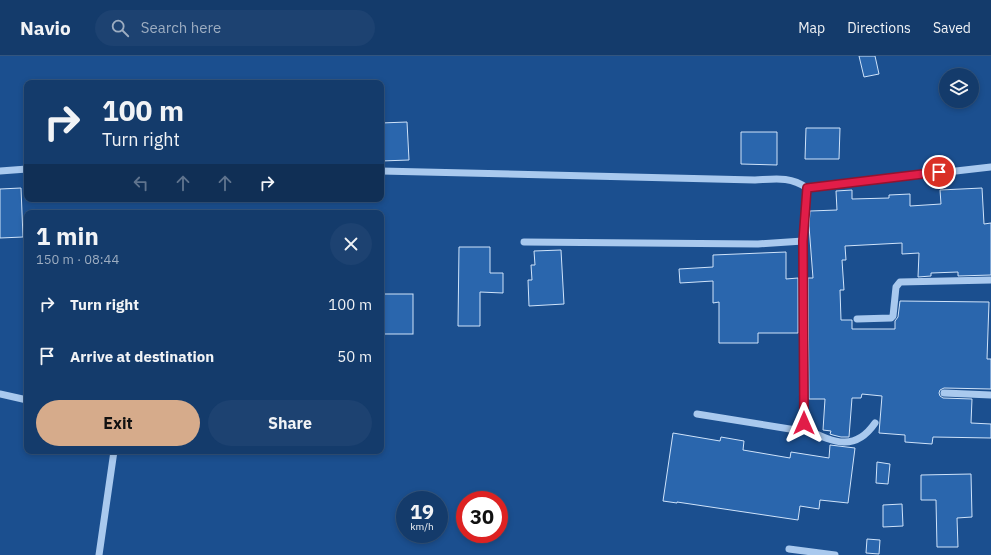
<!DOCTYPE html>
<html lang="en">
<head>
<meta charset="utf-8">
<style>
  :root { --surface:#143b6b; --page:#1d4271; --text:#f1f3f6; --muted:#9dadc1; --line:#33557e; --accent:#d6ab8b }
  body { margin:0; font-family:"IBM Plex Sans",sans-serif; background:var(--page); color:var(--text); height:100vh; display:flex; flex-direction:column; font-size:15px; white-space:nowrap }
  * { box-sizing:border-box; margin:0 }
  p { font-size:13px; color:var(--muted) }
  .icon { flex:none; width:22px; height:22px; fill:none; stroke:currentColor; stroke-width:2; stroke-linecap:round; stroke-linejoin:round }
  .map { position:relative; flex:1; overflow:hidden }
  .drawer { position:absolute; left:24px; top:154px; width:360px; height:244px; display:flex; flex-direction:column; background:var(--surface); border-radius:8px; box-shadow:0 2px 6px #0003,0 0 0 1px var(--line) }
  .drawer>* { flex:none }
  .top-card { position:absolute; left:24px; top:24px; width:360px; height:122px; border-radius:8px; box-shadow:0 2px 6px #0003,0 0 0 1px var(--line); background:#143b6b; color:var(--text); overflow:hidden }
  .tools { position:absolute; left:939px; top:12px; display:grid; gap:8px }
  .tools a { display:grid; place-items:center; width:40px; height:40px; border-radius:50%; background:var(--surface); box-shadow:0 2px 6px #0003,0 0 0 1px var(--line); font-size:20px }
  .speed { position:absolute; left:396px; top:435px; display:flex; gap:8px; font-size:20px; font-weight:700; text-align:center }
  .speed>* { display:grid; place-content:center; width:52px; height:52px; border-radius:50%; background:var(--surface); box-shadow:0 2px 6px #0003,0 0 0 1px var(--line); line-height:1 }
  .speed small { font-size:10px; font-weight:400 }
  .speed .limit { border:6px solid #d22; background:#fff; color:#111 }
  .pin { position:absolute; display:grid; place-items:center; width:34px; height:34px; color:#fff; margin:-17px; border:2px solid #fff; border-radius:50%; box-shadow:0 1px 4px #0007 }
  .me { position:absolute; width:44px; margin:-22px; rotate:0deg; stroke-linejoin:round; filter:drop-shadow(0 0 3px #0008) }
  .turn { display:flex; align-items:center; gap:14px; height:84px; padding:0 12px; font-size:18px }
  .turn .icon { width:52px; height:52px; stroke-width:2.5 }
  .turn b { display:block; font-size:28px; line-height:34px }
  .lanes { display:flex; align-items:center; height:38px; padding:0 12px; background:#0003; justify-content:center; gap:20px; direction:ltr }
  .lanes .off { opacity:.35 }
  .round { display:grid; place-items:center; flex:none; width:42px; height:42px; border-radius:21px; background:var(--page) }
  .overview { display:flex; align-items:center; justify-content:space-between; height:68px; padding:0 12px }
  h1 { font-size:24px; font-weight:800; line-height:30px }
  .button { display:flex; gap:8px; margin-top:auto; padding:8px 12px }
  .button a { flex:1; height:46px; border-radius:24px; background:var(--accent); color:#111; font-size:16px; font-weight:800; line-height:46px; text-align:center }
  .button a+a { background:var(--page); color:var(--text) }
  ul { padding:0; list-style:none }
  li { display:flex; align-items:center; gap:12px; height:52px; padding:0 12px }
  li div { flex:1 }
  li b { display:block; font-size:15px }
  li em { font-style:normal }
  header { display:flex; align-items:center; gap:24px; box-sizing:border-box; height:56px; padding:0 20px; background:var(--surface); border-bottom:1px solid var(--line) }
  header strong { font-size:19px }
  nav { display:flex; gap:22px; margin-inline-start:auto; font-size:14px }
  .search { width:280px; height:36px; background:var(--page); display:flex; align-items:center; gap:10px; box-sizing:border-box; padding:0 14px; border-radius:22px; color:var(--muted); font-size:15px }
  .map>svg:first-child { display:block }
  .building { fill:#2a66ad; stroke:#cfe3fa }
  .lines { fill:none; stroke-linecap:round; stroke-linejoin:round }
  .minor { stroke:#a9c9ee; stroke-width:7 }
  .route-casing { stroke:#92132f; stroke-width:10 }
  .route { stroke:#e11d48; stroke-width:7 }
</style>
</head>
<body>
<header>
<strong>Navio</strong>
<div class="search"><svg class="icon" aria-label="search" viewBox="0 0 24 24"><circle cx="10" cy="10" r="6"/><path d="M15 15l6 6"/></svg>Search here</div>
<nav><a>Map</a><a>Directions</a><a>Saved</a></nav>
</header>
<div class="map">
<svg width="991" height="499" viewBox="0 0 991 499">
  <rect width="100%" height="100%" fill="#1b4f8f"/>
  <g class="building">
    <path d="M859 0H875L879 18 864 21Z"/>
    <path d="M407 66 409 104 381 105V67Z"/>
    <path d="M806 72H840L839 103H805Z"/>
    <path d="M741 76H777V109L741 108Z"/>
    <path d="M21 132 23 181 0 182V133Z"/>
    <path d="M982 132 984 168 991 167V219L958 220V216L931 217V220L918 221 919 197 902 198V187L845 190 846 204H842L844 234H840L841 264H852V273H895V265L898 261 900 245 989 246 987 303H991V333L944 332 940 334 939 337 940 340 943 342 972 343 971 367 991 368V382L933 381 932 388 905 386V379L879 377 882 340 862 338 861 342H852L849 381H841L833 379 830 378 831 375 823 374 825 343H809L808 222H813L809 170 810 155 837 154 836 135 852 134V143L889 142V139L910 138V150L941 148 940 134Z"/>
    <path d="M459 191H490V217H503V237L480 236V270H458Z"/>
    <path d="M561 194 564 248 529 250 528 224H532L531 209H535L534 195Z"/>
    <path d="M786 196V223L798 222V277H758V287H719V246L713 247V225L680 227 679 213 713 211V199Z"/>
    <rect x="381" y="238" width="32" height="40"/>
    <path d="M673 377 720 385 721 381 744 385 743 394 790 402 791 396 829 402 830 389 855 392 848 447 820 444 819 453 800 450 798 464 677 446V447L663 445Z"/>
    <path d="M877 406 890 408 888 428 876 427Z"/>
    <path d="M971 418 972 461 957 462 958 491H937L936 444H921V419Z"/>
    <path d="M902 448 903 470 883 471V449Z"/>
    <path d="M867 483 880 484 879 498 866 497Z"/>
  </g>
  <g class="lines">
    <g class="minor">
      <path d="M0 115 27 113"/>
      <path d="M381 115 755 124C775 123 790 120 807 132L991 111"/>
      <path d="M524 186 758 188 803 185"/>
      <path d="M857 263 891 262 893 260 896 231 900 226 991 224"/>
      <path d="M944 337 991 339"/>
      <path d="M0 338 27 344"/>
      <path d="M697 358 796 374 801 371 804 367 803 185 807 132"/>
      <path d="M801 371C830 384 853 399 875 367"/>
      <path d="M789 493 835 499"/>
      <path d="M99 499 114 395"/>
    </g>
  </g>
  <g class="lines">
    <g class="route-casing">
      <path id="route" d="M804 367 803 185 807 132 939 116"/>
    </g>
    <use href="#route" class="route"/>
  </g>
</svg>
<div class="tools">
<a><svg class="icon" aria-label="layers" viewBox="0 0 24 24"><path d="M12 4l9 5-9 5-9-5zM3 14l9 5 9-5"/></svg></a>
</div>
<div class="speed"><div>19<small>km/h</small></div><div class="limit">30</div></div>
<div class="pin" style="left:939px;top:116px;background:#d93025"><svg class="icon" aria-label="arrive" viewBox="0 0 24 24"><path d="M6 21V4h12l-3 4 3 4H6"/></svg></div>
<svg class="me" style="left:804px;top:367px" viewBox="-20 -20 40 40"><path d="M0-17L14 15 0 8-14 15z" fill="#e11d48" stroke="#fff" stroke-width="4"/></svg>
<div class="top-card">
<div class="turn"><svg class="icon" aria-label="right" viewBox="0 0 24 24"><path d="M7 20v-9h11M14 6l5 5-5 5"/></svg><div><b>100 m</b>Turn right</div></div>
<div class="lanes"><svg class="icon off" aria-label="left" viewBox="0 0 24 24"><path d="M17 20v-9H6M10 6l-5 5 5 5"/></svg><svg class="icon off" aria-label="ahead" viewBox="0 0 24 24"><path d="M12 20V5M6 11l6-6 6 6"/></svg><svg class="icon off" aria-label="ahead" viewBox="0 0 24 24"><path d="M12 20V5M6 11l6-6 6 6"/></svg><svg class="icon" aria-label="right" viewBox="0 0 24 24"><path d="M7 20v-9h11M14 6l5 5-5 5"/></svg></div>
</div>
<section class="drawer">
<div class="overview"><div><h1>1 min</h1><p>150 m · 08:44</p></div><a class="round"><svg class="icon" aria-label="close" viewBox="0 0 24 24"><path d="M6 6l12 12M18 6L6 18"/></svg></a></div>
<ul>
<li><svg class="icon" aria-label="right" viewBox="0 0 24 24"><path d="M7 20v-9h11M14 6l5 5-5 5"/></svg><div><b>Turn right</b></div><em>100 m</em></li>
<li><svg class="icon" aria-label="arrive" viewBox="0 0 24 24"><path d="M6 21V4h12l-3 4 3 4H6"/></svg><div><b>Arrive at destination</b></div><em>50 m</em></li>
</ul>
<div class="button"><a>Exit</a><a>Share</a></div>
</section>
</div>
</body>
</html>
